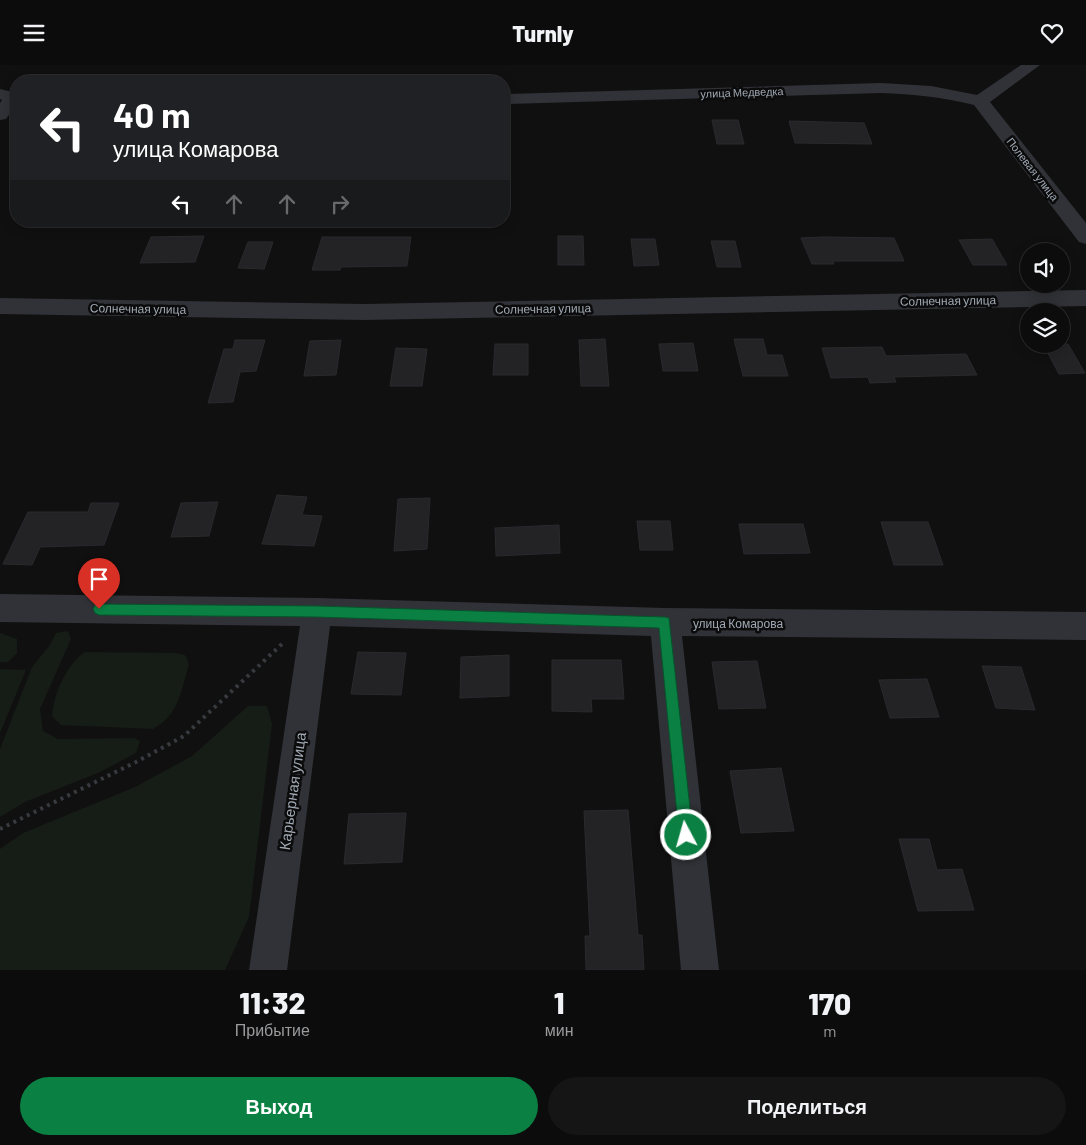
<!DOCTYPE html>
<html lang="ru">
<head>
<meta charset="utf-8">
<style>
  :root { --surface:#0c0c0d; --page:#151516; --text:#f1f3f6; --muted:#9a9b9d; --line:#2c2c2e; --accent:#0b8043 }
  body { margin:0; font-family:Barlow,sans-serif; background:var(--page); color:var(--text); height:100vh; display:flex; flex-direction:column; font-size:19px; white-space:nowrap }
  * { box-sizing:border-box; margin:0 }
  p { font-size:16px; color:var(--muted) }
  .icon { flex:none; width:28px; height:28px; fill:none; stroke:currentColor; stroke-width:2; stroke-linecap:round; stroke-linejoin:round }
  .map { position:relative; height:905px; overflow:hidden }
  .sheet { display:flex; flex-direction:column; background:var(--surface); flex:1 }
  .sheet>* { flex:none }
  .banner { position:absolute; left:10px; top:10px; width:500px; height:152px; border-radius:20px; box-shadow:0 2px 12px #0003,0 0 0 1px var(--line); background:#202124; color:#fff; overflow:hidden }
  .fabs { position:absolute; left:1020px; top:178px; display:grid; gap:10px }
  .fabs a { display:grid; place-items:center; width:50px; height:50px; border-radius:50%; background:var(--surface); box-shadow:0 2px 12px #0003,0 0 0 1px var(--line); font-size:25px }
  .pin { position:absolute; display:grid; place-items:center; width:42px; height:42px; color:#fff; margin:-51px -21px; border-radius:50% 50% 50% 0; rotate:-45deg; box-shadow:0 0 5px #0007 }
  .pin .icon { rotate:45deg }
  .me { position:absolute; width:55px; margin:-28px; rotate:354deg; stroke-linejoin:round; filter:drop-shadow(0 0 4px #0008) }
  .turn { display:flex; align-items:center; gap:18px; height:105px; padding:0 20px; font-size:22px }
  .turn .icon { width:65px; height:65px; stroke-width:2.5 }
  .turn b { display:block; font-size:35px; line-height:42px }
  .lanes { display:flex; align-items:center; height:48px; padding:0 20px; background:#0003; justify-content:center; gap:25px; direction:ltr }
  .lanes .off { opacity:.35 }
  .eta { display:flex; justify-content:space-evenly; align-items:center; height:85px; text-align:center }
  .eta b { font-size:30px; font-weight:800; line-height:35px }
  .button { display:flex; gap:10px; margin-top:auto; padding:10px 20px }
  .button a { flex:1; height:58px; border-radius:30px; background:var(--accent); color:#fff; font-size:20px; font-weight:800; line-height:58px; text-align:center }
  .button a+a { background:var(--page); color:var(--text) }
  header { display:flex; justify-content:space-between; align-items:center; height:65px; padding:0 20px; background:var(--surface); font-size:22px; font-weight:800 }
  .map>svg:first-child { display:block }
  .green { fill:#161c16 }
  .building { fill:#232326; stroke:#2a2a2e }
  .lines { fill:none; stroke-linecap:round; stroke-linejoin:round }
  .path { stroke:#373a3e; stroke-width:4; stroke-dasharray:3 4.5; stroke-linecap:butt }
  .minor { fill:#313237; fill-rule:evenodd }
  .route { fill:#0b8043; stroke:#07532c }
  .labels { text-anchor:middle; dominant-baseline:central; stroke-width:5; stroke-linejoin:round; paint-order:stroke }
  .far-street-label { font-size:11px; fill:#a0a9b3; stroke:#0b0b0c }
  .street-label { font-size:12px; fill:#a0a9b3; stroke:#0b0b0c }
  .near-street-label { font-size:15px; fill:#a0a9b3; stroke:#0b0b0c }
</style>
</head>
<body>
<header><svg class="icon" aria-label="menu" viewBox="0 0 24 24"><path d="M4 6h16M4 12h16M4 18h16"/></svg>Turnly<svg class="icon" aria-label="heart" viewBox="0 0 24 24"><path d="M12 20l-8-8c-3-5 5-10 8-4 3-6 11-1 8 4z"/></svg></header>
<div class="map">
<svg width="1086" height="905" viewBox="0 0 1086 905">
  <rect width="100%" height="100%" fill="#101011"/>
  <g class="green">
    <path d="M68 566 71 574 40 644 43 666 58 674 134 673 140 676 136 688 100 707 25 737 0 752V684L32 602 50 580 56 568Z"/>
    <path d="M0 568 17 574V588L8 597H0Z"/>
    <path d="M85 587 175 588 185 590 189 599C181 626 179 650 153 664L61 660 52 651C54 628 66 600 85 587Z"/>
    <path d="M0 604 26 605 0 668Z"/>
    <path d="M248 641H267L272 659 249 852 225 905H0V784L23 768 135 722 192 691Z"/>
  </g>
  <g class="building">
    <path d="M712 55H738L744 79H717Z"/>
    <path d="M789 56 864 58 872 79 795 78Z"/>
    <path d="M204 171 195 197 140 198 151 172Z"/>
    <path d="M558 171H583L584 200H558Z"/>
    <path d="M322 172H411L407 201 341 202 340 205H312Z"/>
    <path d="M824 172 894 173 904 196H833L834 199H812L801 173Z"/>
    <path d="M631 174H655L659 200 634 201Z"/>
    <path d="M992 174 1007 200H973L959 175Z"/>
    <path d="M711 176H735L741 202H717Z"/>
    <path d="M248 177H273L264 204 238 203Z"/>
    <path d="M605 274 609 321H581L579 275Z"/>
    <path d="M734 274H763L767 290H782L788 311H743Z"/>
    <path d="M235 275H265L256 306 240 307 233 337 208 338 224 284H233Z"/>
    <path d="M341 275 336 310 304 311 310 276Z"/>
    <path d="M693 278 698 306H663L659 279Z"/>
    <path d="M495 279H528V310H493Z"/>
    <path d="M1043 279H1068L1085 308 1059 309Z"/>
    <path d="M882 282 886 291 966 289 977 310 894 312 896 317 870 318 868 312 831 313 822 283Z"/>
    <path d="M396 283 427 284 422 321H390Z"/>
    <path d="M277 430 307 432 302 450 322 451 314 481 262 479Z"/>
    <path d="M430 433 427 484 394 486 398 434Z"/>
    <path d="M218 437 209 471 171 472 181 438Z"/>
    <path d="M91 438H119L104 480 40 482 32 500 3 499 28 447H88Z"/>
    <path d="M637 456H670L673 485H640Z"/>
    <path d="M881 457H928L943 500H894Z"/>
    <path d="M739 459H803L810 488 744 489Z"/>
    <path d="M559 460 560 488 496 491 495 463Z"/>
    <path d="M358 587 406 588 401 630 351 629Z"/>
    <path d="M509 590V631L460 633 461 592Z"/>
    <path d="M552 595H621L624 634H591L592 647 552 646Z"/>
    <path d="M757 596 766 643 719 644 712 597Z"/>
    <path d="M982 601 1021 602 1035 645 996 643Z"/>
    <path d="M927 614 939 652 890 653 879 615Z"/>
    <path d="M781 703 794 766 741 768 730 706Z"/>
    <path d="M628 745 638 870H642L644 905H586L585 871H590L584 746Z"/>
    <path d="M406 748 402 797 344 799 349 749Z"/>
    <path d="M899 774H929L937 805 962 804 974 845 918 846Z"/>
  </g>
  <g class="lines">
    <path class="path" d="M0 764 136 697 184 671 283 578"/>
    <g class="minor">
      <path d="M1021 0H1040L990 37 1086 158V179L1079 177 974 40C943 32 913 29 881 28L504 39V29L881 18 931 21 977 30Z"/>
      <path d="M0 24 16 28V40L6 54 0 55V38L2 35 0 34Z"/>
      <path d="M1086 225V241L364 255 0 249V233L364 239Z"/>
      <path d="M0 529 317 533 665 543 1086 547V575L682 571 719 905H681L651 571 330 561 287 905H249L300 561 0 557Z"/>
    </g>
  </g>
  <path class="route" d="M99 539 317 541 665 552 669 553 693 770 691 775 686 777 681 775 679 770 659 563 317 552 99 550 95 548 93 544 95 540Z"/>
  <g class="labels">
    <g class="far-street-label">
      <text transform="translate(742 27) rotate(-2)">улица Медведка</text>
      <text transform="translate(1033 104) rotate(52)">Полевая улица</text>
    </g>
    <g class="street-label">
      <text transform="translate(948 235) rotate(-1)">Солнечная улица</text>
      <text transform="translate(138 243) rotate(1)">Солнечная улица</text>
      <text transform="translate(543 243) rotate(-1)">Солнечная улица</text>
      <text x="738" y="558">улица Комарова</text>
    </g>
    <g class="near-street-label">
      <text transform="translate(292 726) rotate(-82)">Карьерная улица</text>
    </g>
  </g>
</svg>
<div class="fabs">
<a><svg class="icon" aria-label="sound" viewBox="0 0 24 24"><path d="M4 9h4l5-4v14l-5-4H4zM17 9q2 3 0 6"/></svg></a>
<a><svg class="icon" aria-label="layers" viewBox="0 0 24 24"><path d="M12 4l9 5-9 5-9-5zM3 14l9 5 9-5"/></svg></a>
</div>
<div class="pin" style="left:99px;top:544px;background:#d93025"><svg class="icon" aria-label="arrive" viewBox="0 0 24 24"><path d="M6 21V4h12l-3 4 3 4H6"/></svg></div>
<svg class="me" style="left:686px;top:770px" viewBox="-20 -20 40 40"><circle r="17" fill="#0b8043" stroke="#fff" stroke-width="3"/><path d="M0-11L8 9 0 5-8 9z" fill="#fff"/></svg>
<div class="banner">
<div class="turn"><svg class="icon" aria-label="left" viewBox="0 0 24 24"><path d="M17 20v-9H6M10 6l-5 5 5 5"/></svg><div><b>40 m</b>улица Комарова</div></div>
<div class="lanes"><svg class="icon" aria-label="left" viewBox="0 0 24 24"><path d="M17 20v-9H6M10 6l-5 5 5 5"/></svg><svg class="icon off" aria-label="ahead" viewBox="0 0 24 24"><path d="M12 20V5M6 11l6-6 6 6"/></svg><svg class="icon off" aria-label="ahead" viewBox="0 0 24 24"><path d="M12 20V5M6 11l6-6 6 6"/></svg><svg class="icon off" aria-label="right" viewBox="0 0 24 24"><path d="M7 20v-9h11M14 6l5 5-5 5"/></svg></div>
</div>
</div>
<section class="sheet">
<div class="eta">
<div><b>11:32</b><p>Прибытие</p></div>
<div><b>1</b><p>мин</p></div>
<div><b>170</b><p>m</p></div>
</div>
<div class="button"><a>Выход</a><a>Поделиться</a></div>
</section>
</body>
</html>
